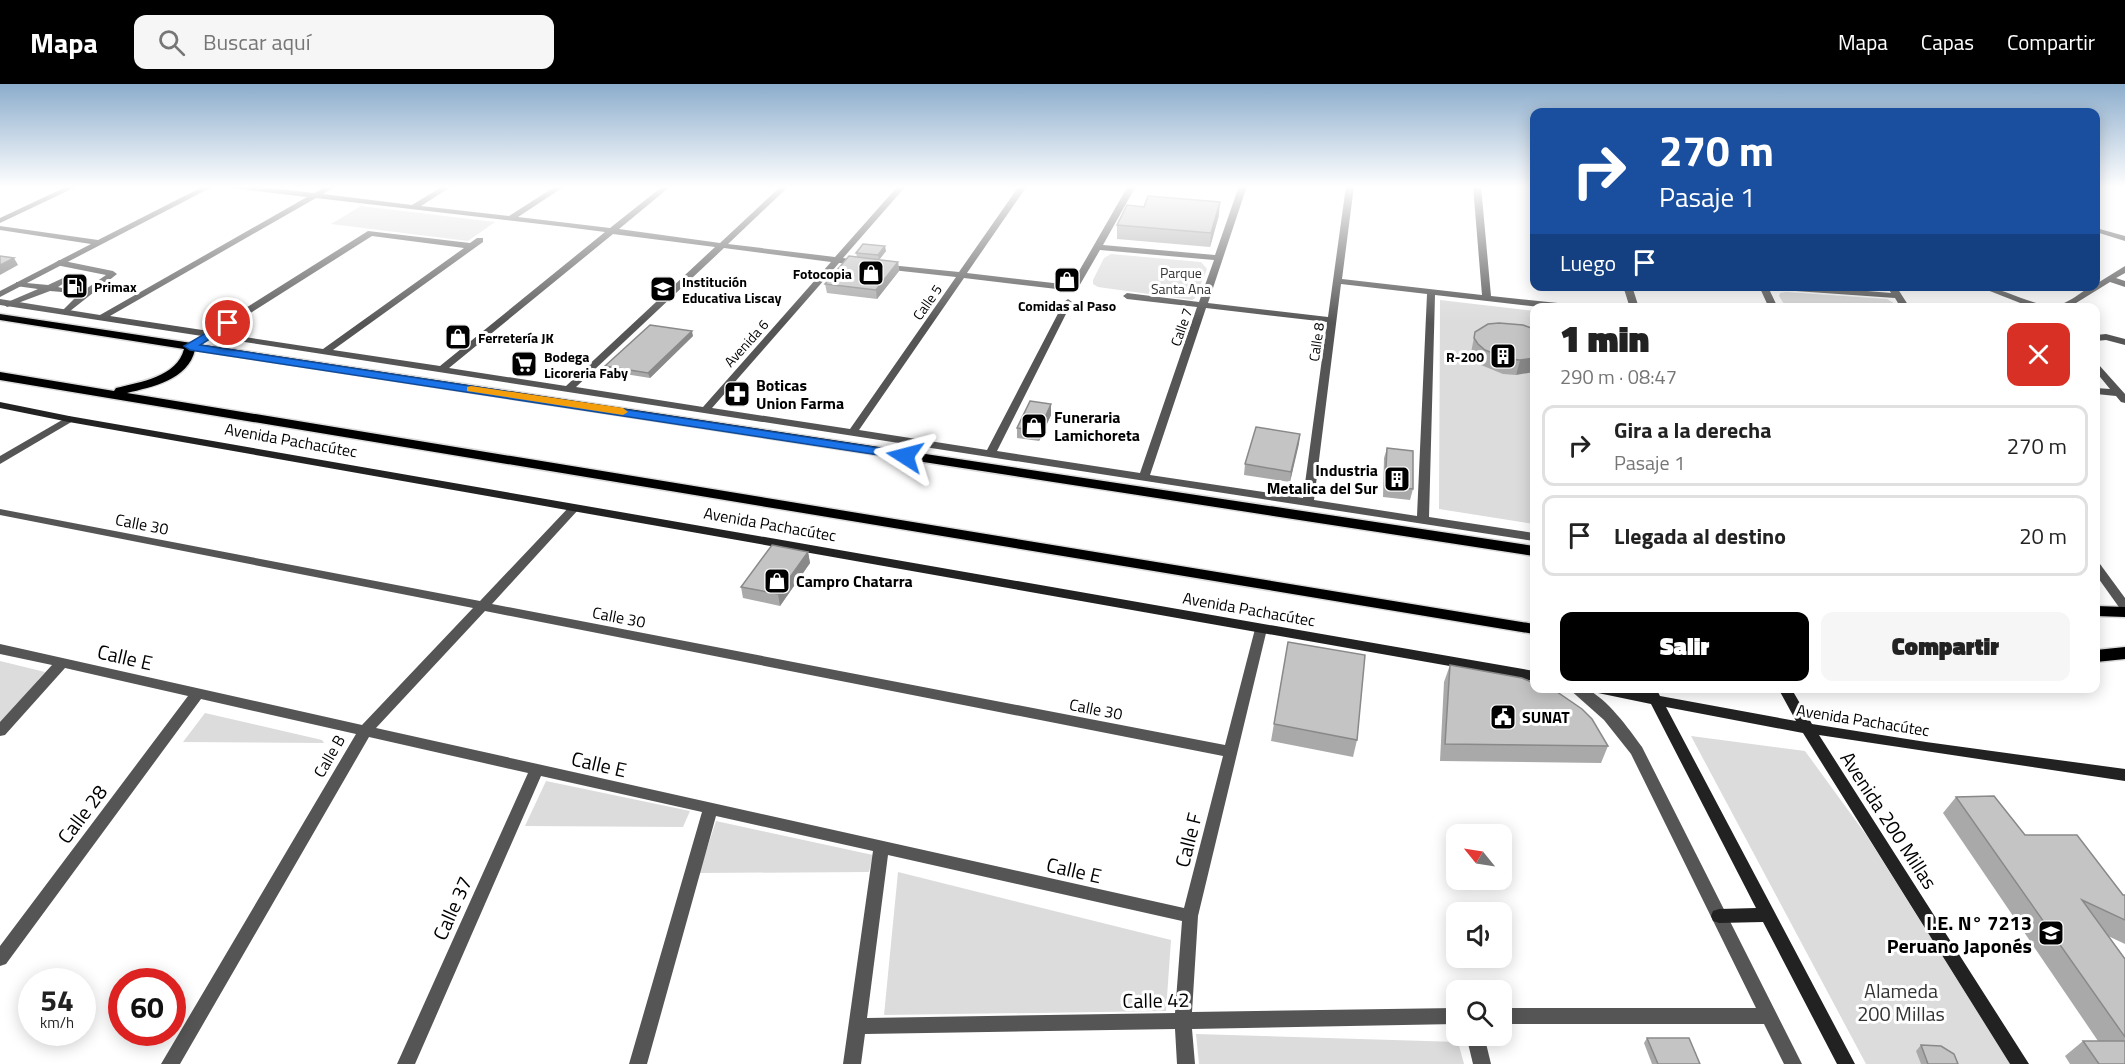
<!DOCTYPE html>
<html lang="es">
<head>
<meta charset="utf-8">
<style>
  :root { --surface:#fff; --page:#f6f6f6; --text:#222; --muted:#767676; --line:#e0e0e0; --accent:#000 }
  body { margin:0; font-family:"Titillium Web",sans-serif; background:var(--page); color:var(--text); height:100vh; display:flex; flex-direction:column; font-size:22px; white-space:nowrap }
  * { box-sizing:border-box; margin:0 }
  p { font-size:20px; color:var(--muted) }
  .icon { flex:none; width:33px; height:33px; fill:none; stroke:currentColor; stroke-width:2; stroke-linecap:round; stroke-linejoin:round }
  .map { position:relative; flex:1; overflow:hidden }
  .panel { position:absolute; left:1530px; top:219px; width:570px; height:390px; display:flex; flex-direction:column; background:var(--surface); border-radius:12px; box-shadow:0 3px 15px #0003 }
  .panel>* { flex:none }
  .hud { position:absolute; left:1530px; top:24px; width:570px; height:183px; border-radius:12px; box-shadow:0 3px 15px #0003; background:#1a4fa0; color:#fff; overflow:hidden }
  .needle { width:39px; rotate:300deg }
  .buttons { position:absolute; left:1446px; top:740px; display:grid; gap:12px }
  .buttons a { display:grid; place-items:center; width:66px; height:66px; border-radius:12px; background:var(--surface); box-shadow:0 3px 15px #0003; font-size:30px }
  .speed { position:absolute; left:18px; top:884px; display:flex; gap:12px; font-size:30px; font-weight:700; text-align:center }
  .speed>* { display:grid; place-content:center; width:78px; height:78px; border-radius:50%; background:var(--surface); box-shadow:0 3px 15px #0003; line-height:1 }
  .speed small { font-size:15px; font-weight:400 }
  .speed .limit { border:9px solid #d22; background:#fff; color:#111 }
  .pin { position:absolute; display:grid; place-items:center; width:51px; height:51px; color:#fff; margin:-26px; border:3px solid #fff; border-radius:50%; box-shadow:0 2px 6px #0007 }
  .me { position:absolute; width:66px; margin:-33px; rotate:279deg; stroke-linejoin:round; filter:drop-shadow(0 0 4px #0008) }
  .turn { display:flex; align-items:center; gap:21px; height:126px; padding:0 30px; font-size:27px }
  .turn .icon { width:78px; height:78px; stroke-width:2.5 }
  .turn b { display:block; font-size:42px; line-height:51px }
  .then { display:flex; align-items:center; height:57px; padding:0 30px; background:#0003; gap:12px; font-size:22px }
  .round { display:grid; place-items:center; flex:none; width:63px; height:63px; border-radius:12px; background:var(--page) }
  .headline { display:flex; align-items:center; justify-content:space-between; height:102px; padding:0 30px }
  h1 { font-size:36px; font-weight:800; line-height:45px }
  .primary-button { display:flex; gap:12px; margin-top:auto; padding:12px 30px }
  .primary-button a { flex:1; height:69px; border-radius:12px; background:var(--accent); color:#fff; font-size:24px; font-weight:800; line-height:69px; text-align:center }
  .primary-button a+a { background:var(--page); color:var(--text) }
  ul { padding:0; list-style:none }
  li { display:flex; align-items:center; gap:18px; height:81px; margin:0 12px 9px; padding:0 18px; border:3px solid var(--line); border-radius:12px }
  li div { flex:1 }
  li b { display:block; font-size:22px }
  li em { font-style:normal }
  header { display:flex; align-items:center; gap:36px; box-sizing:border-box; height:84px; padding:0 30px; background:var(--accent); color:#fff }
  header strong { font-size:28px }
  nav { display:flex; gap:33px; margin-inline-start:auto; font-size:21px }
  .search { width:420px; height:54px; background:var(--page); display:flex; align-items:center; gap:15px; box-sizing:border-box; padding:0 21px; border-radius:12px; color:var(--muted); font-size:22px }
  .map>svg:first-child { display:block }
  .green { fill:#dcdcdc }
  .lines { fill:none; stroke-linecap:round; stroke-linejoin:round }
  .primary-casing { stroke:#dbdbdb; stroke-width:3 }
  .lane { fill:#555; fill-rule:evenodd }
  .street { fill:#555; fill-rule:evenodd }
  .secondary { fill:#222; fill-rule:evenodd }
  .primary { fill:#000; fill-rule:evenodd }
  .wall { fill:#a9a9a9 }
  .shaded-wall { fill:#898989 }
  .building { fill:#c4c4c4; stroke:#898989; stroke-width:1.5 }
  .route { fill:#1a73e8; stroke:#114b97; stroke-width:1.5 }
  .slow { fill:#f59e0b }
  .labels { text-anchor:middle; dominant-baseline:central; stroke-width:6; stroke-linejoin:round; paint-order:stroke }
  .far-park-label { font-size:14px; fill:#333; stroke:#fff }
  .far-poi-label { font-size:14px; font-weight:bold; fill:#000; stroke:#fff; text-anchor:start }
  .far-street-label { font-size:14px; fill:#000; stroke:#fff }
  .poi-label { font-size:16px; font-weight:bold; fill:#000; stroke:#fff; text-anchor:start }
  .street-label { font-size:16px; fill:#000; stroke:#fff }
  .near-street-label { font-size:20px; fill:#000; stroke:#fff }
  .near-poi-label { font-size:20px; font-weight:bold; fill:#000; stroke:#fff; text-anchor:end }
  .near-park-label { font-size:20px; fill:#333; stroke:#fff }
</style>
</head>
<body>
<header>
<strong>Mapa</strong>
<div class="search"><svg class="icon" aria-label="search" viewBox="0 0 24 24"><circle cx="10" cy="10" r="6"/><path d="M15 15l6 6"/></svg>Buscar aquí</div>
<nav><a>Mapa</a><a>Capas</a><a>Compartir</a></nav>
</header>
<div class="map">
<svg width="2125" height="980" viewBox="0 0 2125 980">
  <rect width="100%" height="100%" fill="#fff"/>
  <g class="green">
    <path d="M361 122 495 138 468 157 331 140Z"/>
    <path d="M1111 170 1201 178 1207 185 1195 214 1192 216 1098 203 1093 200V196L1104 174Z"/>
    <path d="M1786 208 1887 215 1900 223H1786L1779 212 1780 209Z"/>
    <path d="M1440 216 1534 227V440L1439 425Z"/>
    <path d="M0 577 45 588 0 640Z"/>
    <path d="M205 629 322 656 324 659 183 658Z"/>
    <path d="M1691 652 1805 667 1867 752 2010 980H1866Z"/>
    <path d="M546 697 690 727 683 743 525 742Z"/>
    <path d="M716 737 873 771 869 788 699 789Z"/>
    <path d="M898 788 1171 856 1166 927 884 931Z"/>
    <path d="M1196 950 1458 958 1464 980H1199Z"/>
  </g>
  <g class="lines">
    <g class="primary-casing">
      <g id="primary">
        <path d="M0 230 1534 462V472L195 266C188 296 152 303 127 309L1534 540V550L0 296V288L114 307 116 304C140 298 177 293 184 265L0 236Z"/>
        <path d="M2096 522 2125 523V533L2096 532Z"/>
        <path d="M2125 563V575L2096 578V566Z"/>
      </g>
    </g>
    <g class="lane">
      <path d="M59 176 113 187 117 190 65 231 61 228 78 211 75 209 76 207H83L106 191 56 181 55 179Z"/>
      <path d="M63 194 67 197 58 203 62 204V208L50 207 10 222 7 223 3 220 38 205 16 202V198L48 201Z"/>
    </g>
    <g class="street">
      <path d="M68 102H78L0 139V134Z"/>
      <path d="M204 102H214L0 213V207L91 160 0 146V142L98 156Z"/>
      <path d="M228 102H251L314 109 327 102H336L323 110 412 121 443 102H452L421 122 509 132 556 102H565L518 133 610 144 663 102H671L619 145 720 159 781 102H789L728 160 835 173 898 102H906L843 174 862 177V181L839 179 712 324 850 345 956 193 883 185 880 184V180L959 188 1019 102H1027L967 189 1071 201 1128 102H1136L1103 161 1215 171 1239 102H1247L1208 219 1328 233 1346 102H1354L1342 195 1482 211 1473 102H1481L1491 212 1577 221 1581 224H1549L1435 211 1429 433 1534 449V457L212 253 190 266 185 263 187 261 202 252 0 221V215L100 231 307 113 232 104ZM316 114 566 143 605 148 440 282 333 266 483 158V154H477L470 159 368 147 209 247 110 232ZM613 150 715 163 566 302 449 284ZM372 152 464 164 323 265 219 249ZM724 164 831 178 703 323 576 303ZM1100 166 1214 176 1199 218 1127 209 1123 212 1127 215 1197 223 1140 389 997 367 1072 218 1068 215 1064 218 987 366 859 346 964 194 1074 207 1078 204ZM1341 200 1427 210 1417 432 1314 416ZM1206 224 1327 238 1303 414 1150 391Z"/>
      <path d="M2096 144 2125 152V157L2096 148Z"/>
      <path d="M2125 182V189L2116 194 2125 197V203L2110 198 2068 224H2033L1977 202C2005 202 2039 228 2062 220 2072 216 2082 208 2091 202H2096V200Z"/>
      <path d="M1623 202H1632L1639 224H1630Z"/>
      <path d="M1759 202H1808L1891 209 1887 202H1896L1910 224H1901L1895 214 1769 205 1778 224H1769Z"/>
      <path d="M2106 250 2125 255V261L2106 256 2096 257V251Z"/>
      <path d="M2096 280 2099 281 2125 310V319L2121 318 2116 312 2096 310V304L2110 305 2096 288Z"/>
      <path d="M69 332 74 335 73 337 0 380V372Z"/>
      <path d="M574 421 578 422 580 424 578 426 492 520 1225 661 1255 545 1257 542H1265L1267 545 1198 832 1192 928 1456 924V940L1192 945 1195 980H1177L1175 945 865 950 861 980H843L873 767 716 732 647 980H629L702 728 541 692 415 980H397L528 689 369 653 180 980H161L356 650 201 615 6 880 0 882V862L188 612 65 584 5 651 0 652V638L52 581 0 570V560L362 641 473 524 0 431V425L480 517 570 422ZM485 527 1223 672 1184 824 376 644ZM888 771 1182 837 1175 929 867 934Z"/>
      <path d="M2096 479 2100 480 2125 514V527L2121 526 2096 491Z"/>
      <path d="M1568 604C1573 604 1581 603 1586 605 1607 614 1629 645 1642 663L1802 980H1784L1764 940H1502V924H1756L1631 670 1604 636Z"/>
      <path d="M1466 951H1484L1491 980H1473Z"/>
    </g>
    <g class="secondary">
      <path d="M0 318 69 332 1534 587V597L69 338 0 324Z"/>
      <path d="M1592 604H1624L1645 609 1643 604H1656L1660 612 1796 637 1778 604H1791L1812 640 1926 658 2125 685V697L1819 651 2029 980H2010L1803 649 1666 623 1855 980H1837L1763 838 1719 839 1713 837 1711 832 1713 827 1719 825 1756 824 1651 620 1598 609Z"/>
    </g>
    <use href="#primary" class="primary"/>
  </g>
  <g class="wall">
    <path d="M1219 131 1210 163 1117 155V141Z"/>
    <path d="M886 167 879 176 898 178 899 187 877 215 827 209 825 200 857 173 856 169Z"/>
    <path d="M1534 245 1516 291 1503 290 1481 281 1474 275 1471 269 1475 248Z"/>
    <path d="M693 252 650 294 606 287 605 282Z"/>
    <path d="M1051 320V331L1039 357 1017 354V344Z"/>
    <path d="M1300 350 1290 398 1244 391 1245 380Z"/>
    <path d="M1387 364 1413 405 1410 416 1383 413 1384 374Z"/>
    <path d="M808 468 810 479 780 522 743 514 741 503Z"/>
    <path d="M1288 558 1357 656 1353 673 1271 657Z"/>
    <path d="M1450 581 1608 662 1601 679 1440 677 1444 598Z"/>
    <path d="M1956 713 2025 751 2123 811H2125V860L2108 852 2125 875V980H2070L2065 972 2083 957H2098L1943 729Z"/>
    <path d="M1647 954 1700 980H1652L1644 959Z"/>
    <path d="M1921 961 1958 980H1921L1916 967Z"/>
  </g>
  <g class="shaded-wall">
    <path d="M1220 118 1219 131 1210 163 1211 149Z"/>
    <path d="M885 162 886 167 879 176 878 171Z"/>
    <path d="M14 174 18 181 0 191V181Z"/>
    <path d="M898 178 899 187 877 215 876 206Z"/>
    <path d="M692 247 693 252 650 294 648 289Z"/>
    <path d="M1534 274V288L1516 291 1520 276Z"/>
    <path d="M1051 320V331L1039 357V347Z"/>
    <path d="M1300 350 1299 360 1290 398 1291 388Z"/>
    <path d="M808 468 810 479 780 522 778 510Z"/>
  </g>
  <g class="building">
    <path d="M1148 112 1220 118 1211 149 1117 141 1127 121 1144 123Z"/>
    <path d="M863 160 885 162 878 171 856 169Z"/>
    <path d="M0 172 14 174 0 181Z"/>
    <path d="M849 172 898 178 876 206 825 200Z"/>
    <path d="M1499 239 1523 241 1534 245V274L1520 276 1508 275 1485 266 1478 260 1474 254 1475 248 1488 240Z"/>
    <path d="M650 241 692 247 648 289 605 282Z"/>
    <path d="M1030 317 1051 320 1039 347 1017 344Z"/>
    <path d="M1256 343 1300 350 1291 388 1245 380Z"/>
    <path d="M1387 364 1413 367V405L1385 402Z"/>
    <path d="M772 461 808 468 778 510 741 503Z"/>
    <path d="M1288 558 1365 571 1357 656 1274 640Z"/>
    <path d="M1450 581 1522 594 1534 599V604H1549L1557 608 1582 625 1592 635 1608 662 1445 660Z"/>
    <path d="M1994 712 2025 751H2077L2123 811H2125V836L2082 816 2125 875V953L1956 713Z"/>
    <path d="M1647 954H1689L1700 980H1658Z"/>
    <path d="M2083 957H2125V980H2099Z"/>
    <path d="M1921 961 1941 962 1954 970 1958 980H1928Z"/>
  </g>
  <linearGradient id="sky" x2="0" y2="1"><stop stop-color="#8cadcc"/><stop offset="0.43" stop-color="#fff"/><stop offset="1" stop-color="#fff" stop-opacity="0"/></linearGradient>
  <rect width="2125" height="239" fill="url(#sky)"/>
  <path class="route" d="M228 236 232 237V241L200 261 905 368 911 372 905 375 190 266 184 262Z"/>
  <path class="slow" d="M471 302 623 324 628 328 623 331 467 307V303Z"/>
  <defs>
    <g id="shop-square" transform="scale(1.35)"><rect x="-9" y="-9" width="18" height="18" rx="4" fill="#000" stroke="#fff"/><path d="M-5-2.5h2.3a2.7 3.5 0 0 1 5.4 0H5L5.5 6h-11ZM-1.5-2.5h3a1.5 2.3 0 0 0-3 0Z" fill="#fff"/></g>
    <g id="fuel-square" transform="scale(1.35)"><rect x="-9" y="-9" width="18" height="18" rx="4" fill="#000" stroke="#fff"/><path d="M-5.5-6h7V0h2V4h1.3V-2.5L3-4.5l.8-.8L6-3V5H2.5V1h-1V6h-7ZM-4.2-4.7v3.2H.2V-4.7Z" fill="#fff"/></g>
    <g id="school-square" transform="scale(1.35)"><rect x="-9" y="-9" width="18" height="18" rx="4" fill="#000" stroke="#fff"/><path d="M0-5L7-2L0 1L-7-2ZM-4 1L0 2.5L4 1V4Q0 6-4 4Z" fill="#fff"/></g>
    <g id="building-square" transform="scale(1.35)"><rect x="-9" y="-9" width="18" height="18" rx="4" fill="#000" stroke="#fff"/><path d="M-4-6H4V6H1V3H-1V6H-4ZM-2.5-4.3h1.7v1.8h-1.7ZM.8-4.3h1.7v1.8H.8ZM-2.5-1h1.7V.8h-1.7ZM.8-1h1.7V.8H.8Z" fill="#fff"/></g>
    <g id="supermarket-square" transform="scale(1.35)"><rect x="-9" y="-9" width="18" height="18" rx="4" fill="#000" stroke="#fff"/><path d="M-6-5.5h2.5l.6 2H6L4.5 2H-2.5L-4.4-4H-6ZM-1.5 3.2a1.3 1.3 0 1 0 .1 0ZM3 3.2a1.3 1.3 0 1 0 .1 0Z" fill="#fff"/></g>
    <g id="pharmacy-square" transform="scale(1.35)"><rect x="-9" y="-9" width="18" height="18" rx="4" fill="#000" stroke="#fff"/><path d="M-2-6h4v4h4v4h-4v4h-4v-4h-4v-4h4Z" fill="#fff"/></g>
    <g id="civic-square" transform="scale(1.35)"><rect x="-9" y="-9" width="18" height="18" rx="4" fill="#000" stroke="#fff"/><path d="M-.6-6.5H3V-4.5H.6V-3L4-1V1h2V6H-6V1h2V-1L-.6-3ZM-1.2 2.5V6h2.4V2.5Z" fill="#fff"/></g>
  </defs>
  <g fill-rule="evenodd">
    <use href="#shop-square" x="871" y="189"/>
    <use href="#shop-square" x="1067" y="196"/>
    <use href="#fuel-square" x="75" y="202"/>
    <use href="#school-square" x="663" y="205"/>
    <use href="#shop-square" x="458" y="253"/>
    <use href="#building-square" x="1503" y="272"/>
    <use href="#supermarket-square" x="524" y="280"/>
    <use href="#pharmacy-square" x="737" y="310"/>
    <use href="#shop-square" x="1034" y="342"/>
    <use href="#building-square" x="1397" y="395"/>
    <use href="#shop-square" x="777" y="497"/>
    <use href="#civic-square" x="1503" y="633"/>
    <use href="#school-square" x="2051" y="849"/>
  </g>
  <g class="labels">
    <g class="far-park-label">
      <text x="1181" y="188">Parque<tspan x="1181" dy="16">Santa Ana</tspan></text>
    </g>
    <g class="far-poi-label">
      <text x="852" y="189" text-anchor="end">Fotocopia</text>
      <text x="682" y="197">Institución<tspan x="682" dy="16">Educativa Liscay</tspan></text>
      <text x="94" y="202">Primax</text>
      <text x="1067" y="221" text-anchor="middle">Comidas al Paso</text>
      <text x="478" y="253">Ferretería JK</text>
      <text x="544" y="272">Bodega<tspan x="544" dy="16">Licoreria Faby</tspan></text>
      <text x="1484" y="272" text-anchor="end">R-200</text>
    </g>
    <g class="far-street-label">
      <text transform="translate(927 218) rotate(-55)">Calle 5</text>
      <text transform="translate(1181 243) rotate(-71)">Calle 7</text>
      <text transform="translate(1316 258) rotate(-82)">Calle 8</text>
      <text transform="translate(746 259) rotate(-48)">Avenida 6</text>
    </g>
    <g class="poi-label">
      <text x="756" y="301">Boticas<tspan x="756" dy="18">Union Farma</tspan></text>
      <text x="1054" y="333">Funeraria<tspan x="1054" dy="18">Lamichoreta</tspan></text>
      <text x="1378" y="386" text-anchor="end">Industria<tspan x="1378" dy="18">Metalica del Sur</tspan></text>
      <text x="796" y="497">Campro Chatarra</text>
      <text x="1522" y="633">SUNAT</text>
    </g>
    <g class="street-label">
      <text transform="translate(291 356) rotate(10)">Avenida Pachacútec</text>
      <text transform="translate(142 440) rotate(11)">Calle 30</text>
      <text transform="translate(770 440) rotate(10)">Avenida Pachacútec</text>
      <text transform="translate(1249 525) rotate(10)">Avenida Pachacútec</text>
      <text transform="translate(619 533) rotate(11)">Calle 30</text>
      <text transform="translate(1096 625) rotate(11)">Calle 30</text>
      <text transform="translate(1863 636) rotate(9)">Avenida Pachacútec</text>
      <text transform="translate(329 672) rotate(-60)">Calle B</text>
    </g>
    <g class="near-street-label">
      <text transform="translate(125 573) rotate(13)">Calle E</text>
      <text transform="translate(599 680) rotate(13)">Calle E</text>
      <text transform="translate(82 730) rotate(-53)">Calle 28</text>
      <text transform="translate(1889 736) rotate(57)">Avenida 200 Millas</text>
      <text transform="translate(1188 756) rotate(-76)">Calle F</text>
      <text transform="translate(1074 786) rotate(13)">Calle E</text>
      <text transform="translate(452 824) rotate(-66)">Calle 37</text>
      <text transform="translate(1156 916) rotate(-1)">Calle 42</text>
    </g>
    <g class="near-poi-label">
      <text x="2032" y="838">I.E. N° 7213<tspan x="2032" dy="23">Peruano Japonés</tspan></text>
    </g>
    <g class="near-park-label">
      <text x="1901" y="906">Alameda<tspan x="1901" dy="23">200 Millas</tspan></text>
    </g>
  </g>
</svg>
<div class="buttons">
<a><svg class="needle" viewBox="-14 -14 28 28"><path d="M0-13l5 13h-10z" fill="#e53935"/><path d="M0 13l5-13h-10z" fill="#767676"/></svg></a>
<a><svg class="icon" aria-label="sound" viewBox="0 0 24 24"><path d="M4 9h4l5-4v14l-5-4H4zM17 9q2 3 0 6"/></svg></a>
<a><svg class="icon" aria-label="search" viewBox="0 0 24 24"><circle cx="10" cy="10" r="6"/><path d="M15 15l6 6"/></svg></a>
</div>
<div class="speed"><div>54<small>km/h</small></div><div class="limit">60</div></div>
<div class="pin" style="left:228px;top:239px;background:#d93025"><svg class="icon" aria-label="arrive" viewBox="0 0 24 24"><path d="M6 21V4h12l-3 4 3 4H6"/></svg></div>
<svg class="me" style="left:905px;top:372px" viewBox="-20 -20 40 40"><path d="M0-17L14 15 0 8-14 15z" fill="#1a73e8" stroke="#fff" stroke-width="4"/></svg>
<div class="hud">
<div class="turn"><svg class="icon" aria-label="right" viewBox="0 0 24 24"><path d="M7 20v-9h11M14 6l5 5-5 5"/></svg><div><b>270 m</b>Pasaje 1</div></div>
<div class="then">Luego<svg class="icon" aria-label="arrive" viewBox="0 0 24 24"><path d="M6 21V4h12l-3 4 3 4H6"/></svg></div>
</div>
<section class="panel">
<div class="headline"><div><h1>1 min</h1><p>290 m · 08:47</p></div><a class="round" style="background:#d93025;color:#fff"><svg class="icon" aria-label="close" viewBox="0 0 24 24"><path d="M6 6l12 12M18 6L6 18"/></svg></a></div>
<ul>
<li><svg class="icon" aria-label="right" viewBox="0 0 24 24"><path d="M7 20v-9h11M14 6l5 5-5 5"/></svg><div><b>Gira a la derecha</b><p>Pasaje 1</p></div><em>270 m</em></li>
<li><svg class="icon" aria-label="arrive" viewBox="0 0 24 24"><path d="M6 21V4h12l-3 4 3 4H6"/></svg><div><b>Llegada al destino</b></div><em>20 m</em></li>
</ul>
<div class="primary-button"><a>Salir</a><a>Compartir</a></div>
</section>
</div>
</body>
</html>
